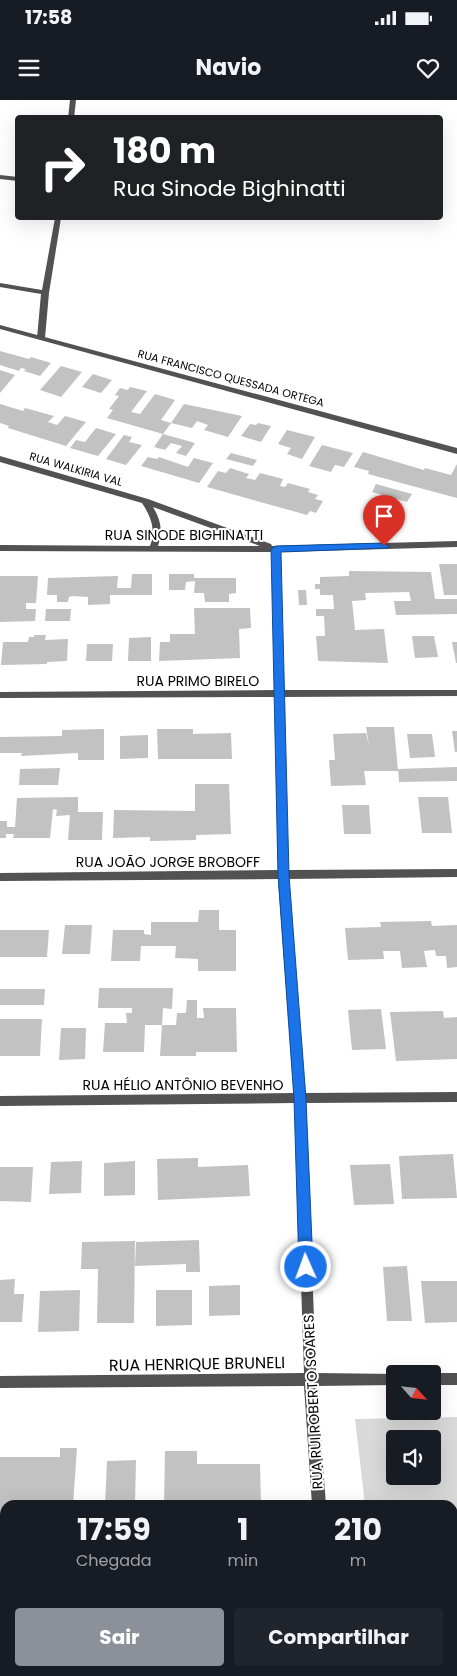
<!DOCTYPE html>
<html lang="pt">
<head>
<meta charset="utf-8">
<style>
  :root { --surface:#171b24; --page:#20242c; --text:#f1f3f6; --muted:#9ea1a6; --accent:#8c9099 }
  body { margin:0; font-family:Poppins,sans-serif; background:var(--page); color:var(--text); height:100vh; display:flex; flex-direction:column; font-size:19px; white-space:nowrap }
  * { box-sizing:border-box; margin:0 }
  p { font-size:16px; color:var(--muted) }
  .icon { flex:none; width:28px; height:28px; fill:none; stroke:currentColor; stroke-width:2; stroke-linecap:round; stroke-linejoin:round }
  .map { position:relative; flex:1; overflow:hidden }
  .drawer { position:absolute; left:0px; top:1400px; width:458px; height:176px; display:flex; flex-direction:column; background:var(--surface); border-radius:15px 15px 0 0; box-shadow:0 5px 20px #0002 }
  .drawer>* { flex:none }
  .banner { position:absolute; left:15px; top:15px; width:428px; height:105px; border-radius:5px; box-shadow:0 5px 20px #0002; background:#202124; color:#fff; overflow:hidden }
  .needle { width:32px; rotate:117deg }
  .buttons { position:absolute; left:386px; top:1265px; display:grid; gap:10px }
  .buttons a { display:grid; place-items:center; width:55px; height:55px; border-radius:5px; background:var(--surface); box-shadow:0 5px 20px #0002; font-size:25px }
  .pin { position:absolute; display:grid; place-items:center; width:42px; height:42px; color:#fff; margin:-51px -21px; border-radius:50% 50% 50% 0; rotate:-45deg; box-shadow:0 0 5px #0007 }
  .pin .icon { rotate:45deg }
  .me { position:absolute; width:55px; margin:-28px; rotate:358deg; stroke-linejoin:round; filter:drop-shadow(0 0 4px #0008) }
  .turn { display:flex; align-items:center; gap:18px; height:105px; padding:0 15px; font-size:22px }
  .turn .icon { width:65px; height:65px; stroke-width:2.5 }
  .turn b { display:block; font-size:35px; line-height:42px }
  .eta { display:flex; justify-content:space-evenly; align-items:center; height:85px; text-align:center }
  .eta b { font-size:30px; font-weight:700; line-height:35px }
  .primary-button { display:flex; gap:10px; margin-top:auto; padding:10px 15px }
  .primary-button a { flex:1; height:58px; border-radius:5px; background:var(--accent); color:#fff; font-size:20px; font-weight:700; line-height:58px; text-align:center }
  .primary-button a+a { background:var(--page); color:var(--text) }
  .status { display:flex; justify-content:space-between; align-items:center; height:35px; padding:0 25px; background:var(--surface); direction:ltr }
  .status svg { height:14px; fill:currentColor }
  header { display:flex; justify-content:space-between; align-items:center; height:65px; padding:0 15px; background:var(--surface); font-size:22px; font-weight:700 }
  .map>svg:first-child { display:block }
  .green { fill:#d9d9d9; fill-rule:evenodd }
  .building { fill:#c2c2c2 }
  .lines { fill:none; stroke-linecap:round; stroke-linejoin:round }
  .minor { fill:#525252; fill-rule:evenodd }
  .tertiary { fill:#525252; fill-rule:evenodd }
  .route { fill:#1a73e8; stroke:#114b97 }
  .labels { text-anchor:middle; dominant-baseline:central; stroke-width:4; stroke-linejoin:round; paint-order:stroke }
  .far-street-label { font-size:11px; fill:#000; stroke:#fff }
  .street-label { font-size:14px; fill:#000; stroke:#fff }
  .near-street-label { font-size:16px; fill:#000; stroke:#fff }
</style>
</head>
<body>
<div class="status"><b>17:58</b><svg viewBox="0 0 49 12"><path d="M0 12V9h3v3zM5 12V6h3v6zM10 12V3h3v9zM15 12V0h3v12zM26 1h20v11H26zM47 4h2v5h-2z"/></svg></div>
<header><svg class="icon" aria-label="menu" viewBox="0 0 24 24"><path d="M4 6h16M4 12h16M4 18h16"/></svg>Navio<svg class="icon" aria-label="heart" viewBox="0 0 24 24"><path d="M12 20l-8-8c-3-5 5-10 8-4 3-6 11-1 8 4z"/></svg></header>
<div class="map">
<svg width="457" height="1576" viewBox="0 0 457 1576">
  <rect width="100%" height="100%" fill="#fff"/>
  <path class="green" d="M457 1317V1576H384V1571H452V1405H365L355 1319ZM395 1339H432V1376H395Z"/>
  <g class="building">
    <path d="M0 251 29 259 31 257 51 263 40 276 24 271 26 269 21 268 19 271 0 265Z"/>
    <path d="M61 266 82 272 61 297 40 290Z"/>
    <path d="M0 270 15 275 0 293Z"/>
    <path d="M93 274 112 280 101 293 82 287Z"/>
    <path d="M130 287 147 291 131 312 140 314 155 294 175 300 161 320 171 323 184 304 242 316 228 337 204 330 208 325 197 321 192 328 171 323 163 334 195 343 186 356 176 353 182 346 171 343 165 350 154 347 163 334 107 318 113 310 109 309 119 296 115 295 120 288 128 290Z"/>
    <path d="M0 304 23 311 25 308 54 316 48 322 57 325 65 316 86 322 66 346 8 328 9 326 0 323Z"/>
    <path d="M258 323 271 326 261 342 241 336 250 324 256 325Z"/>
    <path d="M96 328 116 334 98 356 70 348 76 340 85 342Z"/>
    <path d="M287 330 315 337 302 359 287 354 291 348 278 344Z"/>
    <path d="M124 335 132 337 129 342 142 345 126 365 106 359Z"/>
    <path d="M322 345 353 353 344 367 335 365 331 372 309 366Z"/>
    <path d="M363 352 424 370 425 368 451 375 457 364V398L368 374 369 371 354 367Z"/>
    <path d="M231 353 257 360 253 366 226 359Z"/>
    <path d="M148 357 157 359 159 357 188 367 194 358 213 363 199 383 141 366Z"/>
    <path d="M230 368 249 374 246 378 255 380 260 373 283 379 280 386 285 387 288 383 310 389 308 392 318 395 315 399 323 401 316 413 310 411 307 415 207 387 218 371 226 373Z"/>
    <path d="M376 384 412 394 407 402 372 392Z"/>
    <path d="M439 464H457V495H444Z"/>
    <path d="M349 471 431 472 435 499H457V514L396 515 394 501H411L409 492 365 493 366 500 352 501 355 530 384 529 388 563 318 561 316 536H325L324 516H316V509H334L333 495H320V489H315V484H320V477L349 476Z"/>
    <path d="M132 474H152V495H110V504L88 505V497L72 496 69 497 68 502H57V495H47L48 478 118 476 117 488H131Z"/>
    <path d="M169 474H194V478H236V493L229 494V502H205L204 493H194L195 481 186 482 185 490H169Z"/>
    <path d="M0 476H38L36 503H26V509H36L35 521 0 522Z"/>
    <path d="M298 490H306L307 505H299Z"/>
    <path d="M194 508H250L251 528 239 529 240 558 159 561 160 542H170V534H195Z"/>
    <path d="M46 509H71L70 521H45Z"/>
    <path d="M34 535H46L45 540 68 539 67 561 47 562V564L1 565 3 542H28L29 537H34Z"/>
    <path d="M412 536H434L438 557 415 558Z"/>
    <path d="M151 537V561H128L129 538Z"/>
    <path d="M452 542H457V563H456Z"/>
    <path d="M87 544H113L112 561H86Z"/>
    <path d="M366 627H394L398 671H364L366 685 331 686 329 660H335L333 634 366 633 369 646Z"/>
    <path d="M104 629V660H78V653L21 656 22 653H0V637L62 636V630Z"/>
    <path d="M157 629H193V634L231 633 232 659H158Z"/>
    <path d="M452 631H457V652H455Z"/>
    <path d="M407 634H432L435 657 410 658Z"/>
    <path d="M148 635V658L120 659V636Z"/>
    <path d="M457 667V681L399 682 398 669Z"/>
    <path d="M60 668 58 685H19L20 669Z"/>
    <path d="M195 684H229L231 734 196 735V740L150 741V737L113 738 114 710 195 711Z"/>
    <path d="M78 697V712H103L102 740H68L70 715 56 716 57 710 53 709 50 738H13L14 734H6V738H0V721H7V727H15L17 698Z"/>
    <path d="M418 697H448L452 733H422Z"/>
    <path d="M342 705H369L371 734H344Z"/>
    <path d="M199 810H219V830H236V871H198V859L175 858 176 846H141L140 861H111L113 830H144V834L151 835V822H198Z"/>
    <path d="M431 821 432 826 457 825V867L447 868 446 856H436L435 850 424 851 427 867 402 868 400 851H383L384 859 348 860 345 828 381 827 380 822Z"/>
    <path d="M65 825H92L90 854H62Z"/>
    <path d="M0 830H49L47 857H0Z"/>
    <path d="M99 888H173L172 909 163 908 162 925H145L144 952H103L105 923H127L126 913H132V908H98Z"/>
    <path d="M0 889H45L44 905H0Z"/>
    <path d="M187 900H197V918H204L203 908H236L237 952H196V956H160L162 925H176L177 913H186Z"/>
    <path d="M381 909 386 949 352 950 348 910Z"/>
    <path d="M443 911 444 918 457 917V959L396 961 390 912Z"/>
    <path d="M0 919H42L40 956H0Z"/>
    <path d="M61 928H86L85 959 59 960Z"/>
    <path d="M453 1054 457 1098 402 1099 399 1056Z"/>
    <path d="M198 1058V1067L248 1065 250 1096 158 1100 157 1059Z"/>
    <path d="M82 1061 81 1093 49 1094 51 1062Z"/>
    <path d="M135 1061V1095L104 1096V1063Z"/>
    <path d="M390 1064 394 1104 354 1105 350 1065Z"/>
    <path d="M0 1067H33L31 1102 0 1101Z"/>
    <path d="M199 1140 200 1172H186V1164L135 1166 136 1142Z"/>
    <path d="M135 1141 134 1223H97L98 1169H81L82 1142Z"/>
    <path d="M407 1166 412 1221H387L383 1167Z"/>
    <path d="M15 1179 14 1194H24L22 1222H0V1180Z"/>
    <path d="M421 1181H457V1222L425 1223Z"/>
    <path d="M240 1185V1215L209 1216V1186Z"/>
    <path d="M80 1190 79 1231 38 1232 40 1191Z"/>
    <path d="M156 1190H192V1225L156 1226Z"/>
    <path d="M60 1348H77L73 1405H5V1422H0V1357H60Z"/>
    <path d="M165 1351H197V1364H260L261 1405H164Z"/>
    <path d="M136 1360 135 1405H105L107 1361Z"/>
    <path d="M4 1520 5 1568H0Z"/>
  </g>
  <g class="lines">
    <g class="minor">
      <path d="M70 0H76L74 18H68Z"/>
      <path d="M0 75 18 77V81L0 79Z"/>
      <path d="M55 118H61L49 193 45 238 41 240 37 238 41 194 0 187V183L42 190Z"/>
      <path d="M0 356 148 399 271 444 272 446 457 441V447L280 452 284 590H457V596L284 597 288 770 457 769V777L288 779 305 993 457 992V1002L306 1003 316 1273 397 1274H395V1285L317 1286 326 1405H312L304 1286 0 1288V1276L304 1273 295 1003 0 1006V996L294 993 278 779 0 781V773L278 770 275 597 0 598V592L275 590 272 452 0 451V445L150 446C156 429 151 417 142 403L0 362ZM153 407 260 446H158C163 431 161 420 153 407Z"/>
      <path d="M432 1273H457V1285H432V1274H430Z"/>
      <rect x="325" y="1571" width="14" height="5"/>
    </g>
    <path class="tertiary" d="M0 225 457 348V354L0 229Z"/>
  </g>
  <path class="route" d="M384 443 389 446 388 448 281 452 289 775 306 999 313 1167 311 1171 306 1173 301 1171 299 1167 294 999 278 775 271 449 276 446Z"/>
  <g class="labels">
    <g class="far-street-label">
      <text transform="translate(231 278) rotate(15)">RUA FRANCISCO QUESSADA ORTEGA</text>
      <text transform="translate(76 369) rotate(16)">RUA WALKIRIA VAL</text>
    </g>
    <g class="street-label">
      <text x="184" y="435">RUA SINODE BIGHINATTI</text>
      <text x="198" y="581">RUA PRIMO BIRELO</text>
      <text x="168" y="762">RUA JOÃO JORGE BROBOFF</text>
      <text x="183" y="985">RUA HÉLIO ANTÔNIO BEVENHO</text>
      <text transform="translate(313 1302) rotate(-93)">RUA RUI ROBERTO SOARES</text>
    </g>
    <g class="near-street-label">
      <text transform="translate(197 1264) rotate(-1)">RUA HENRIQUE BRUNELI</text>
    </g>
  </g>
</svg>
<div class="buttons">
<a><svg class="needle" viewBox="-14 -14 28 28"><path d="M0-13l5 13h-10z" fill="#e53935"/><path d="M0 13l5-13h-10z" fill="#9ea1a6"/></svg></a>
<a><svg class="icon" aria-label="sound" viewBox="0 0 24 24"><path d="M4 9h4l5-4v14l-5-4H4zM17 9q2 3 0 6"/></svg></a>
</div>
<div class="pin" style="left:384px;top:446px;background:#d93025"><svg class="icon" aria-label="arrive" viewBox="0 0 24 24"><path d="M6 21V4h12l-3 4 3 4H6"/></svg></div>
<svg class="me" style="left:306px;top:1167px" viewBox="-20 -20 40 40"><circle r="17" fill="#1a73e8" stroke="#fff" stroke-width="3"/><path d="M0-11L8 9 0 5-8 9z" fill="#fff"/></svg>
<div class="banner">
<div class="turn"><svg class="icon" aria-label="right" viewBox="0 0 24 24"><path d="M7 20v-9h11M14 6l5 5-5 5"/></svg><div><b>180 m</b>Rua Sinode Bighinatti</div></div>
</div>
<section class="drawer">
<div class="eta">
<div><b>17:59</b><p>Chegada</p></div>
<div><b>1</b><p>min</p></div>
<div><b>210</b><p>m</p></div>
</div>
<div class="primary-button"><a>Sair</a><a>Compartilhar</a></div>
</section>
</div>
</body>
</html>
